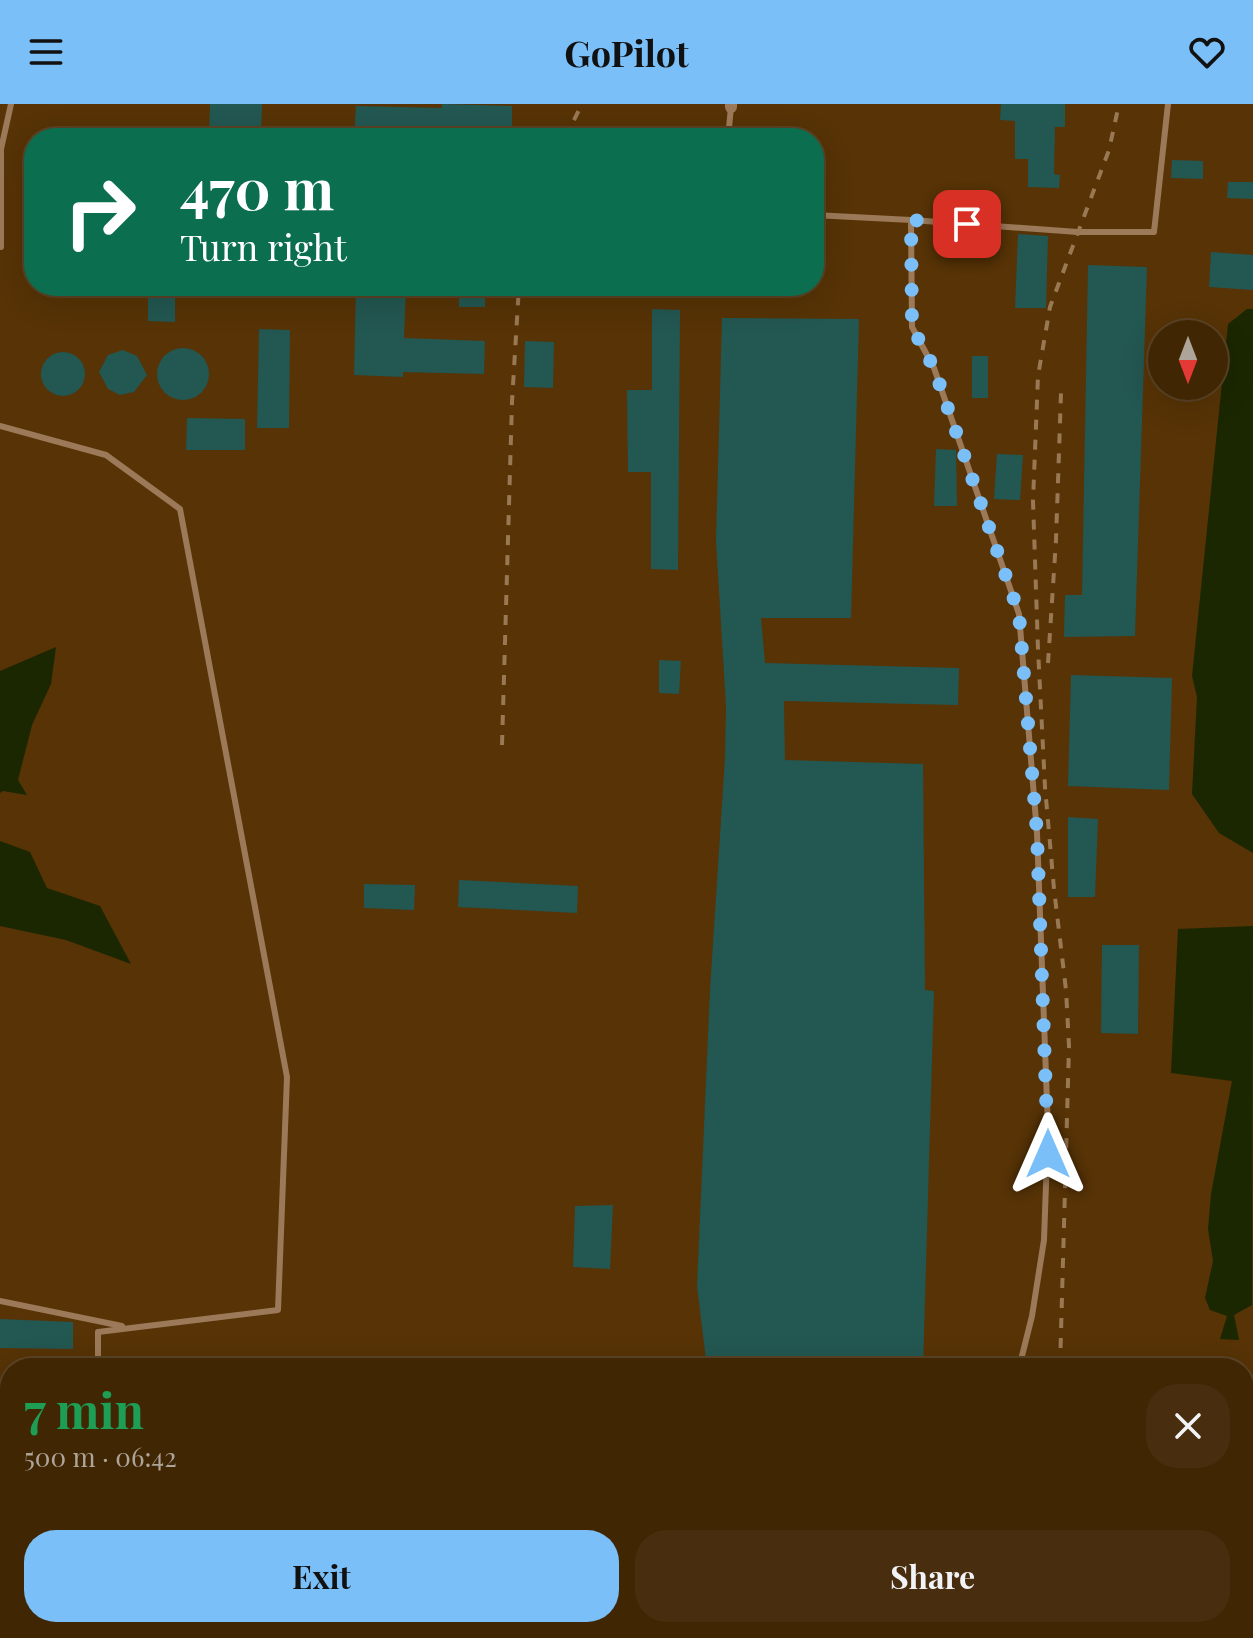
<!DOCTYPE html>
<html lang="en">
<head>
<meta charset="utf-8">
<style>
  :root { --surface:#412604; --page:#482e0e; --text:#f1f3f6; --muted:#aea59a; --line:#5a4326; --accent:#7abff8 }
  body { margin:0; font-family:"Playfair Display",serif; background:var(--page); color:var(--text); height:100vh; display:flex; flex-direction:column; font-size:30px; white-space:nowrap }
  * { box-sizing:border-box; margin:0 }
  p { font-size:26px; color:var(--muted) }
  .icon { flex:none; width:44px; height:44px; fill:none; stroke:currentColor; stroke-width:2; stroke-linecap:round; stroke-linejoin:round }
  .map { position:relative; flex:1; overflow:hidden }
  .details { position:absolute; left:0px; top:1254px; width:1254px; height:280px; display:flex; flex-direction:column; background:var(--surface); border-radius:32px 32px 0 0; box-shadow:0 8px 32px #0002,0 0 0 2px var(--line) }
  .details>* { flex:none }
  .guide { position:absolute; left:24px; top:24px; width:800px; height:168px; border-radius:32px; box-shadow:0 8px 32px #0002,0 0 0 2px var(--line); background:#0b6e4f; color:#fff; overflow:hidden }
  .needle { width:52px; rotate:180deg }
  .buttons { position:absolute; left:1148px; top:216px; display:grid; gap:16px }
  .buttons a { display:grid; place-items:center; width:80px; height:80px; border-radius:50%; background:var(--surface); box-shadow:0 8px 32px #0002,0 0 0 2px var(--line); font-size:40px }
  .pin { position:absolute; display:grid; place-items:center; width:68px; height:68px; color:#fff; margin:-34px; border-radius:16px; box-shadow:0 4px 12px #0006 }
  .me { position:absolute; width:88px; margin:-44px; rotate:0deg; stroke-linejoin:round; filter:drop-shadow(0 0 6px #0008) }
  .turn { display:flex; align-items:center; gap:28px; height:168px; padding:0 24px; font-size:36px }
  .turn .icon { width:104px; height:104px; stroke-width:2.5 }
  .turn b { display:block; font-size:56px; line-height:68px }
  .round { display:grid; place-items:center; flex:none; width:84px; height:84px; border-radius:32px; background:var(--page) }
  .summary { display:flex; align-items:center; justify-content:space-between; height:136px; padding:0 24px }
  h1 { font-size:48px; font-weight:700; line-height:60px; color:#1e9e55 }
  .cta { display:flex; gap:16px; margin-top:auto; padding:16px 24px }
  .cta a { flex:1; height:92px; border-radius:32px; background:var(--accent); color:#111; font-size:32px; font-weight:700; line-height:92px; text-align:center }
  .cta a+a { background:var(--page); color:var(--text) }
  header { display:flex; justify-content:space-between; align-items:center; height:104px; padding:0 24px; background:var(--accent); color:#111; font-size:36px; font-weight:700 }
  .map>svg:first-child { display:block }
  .water { fill:#1b2700 }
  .building { fill:#235751 }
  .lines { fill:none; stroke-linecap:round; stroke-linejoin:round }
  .path { stroke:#a1815e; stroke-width:2; stroke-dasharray:8 4; stroke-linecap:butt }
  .service { stroke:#9c7a59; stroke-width:6 }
  .minor { stroke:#9c7a59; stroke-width:12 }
  .rail { stroke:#997854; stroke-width:4; stroke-dasharray:10 10; stroke-linecap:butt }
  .route { stroke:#7abff8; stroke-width:14; stroke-dasharray:0 25.2 }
</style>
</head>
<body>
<header><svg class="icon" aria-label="menu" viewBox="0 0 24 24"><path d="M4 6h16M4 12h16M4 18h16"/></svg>GoPilot<svg class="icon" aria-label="heart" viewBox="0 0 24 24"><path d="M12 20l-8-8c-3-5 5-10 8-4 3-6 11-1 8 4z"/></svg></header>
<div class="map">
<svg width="1253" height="1534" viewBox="0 0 1253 1534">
  <rect width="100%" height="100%" fill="#573306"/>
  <g class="water">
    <path d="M1247 205H1253V749L1219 729 1192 690 1197 593 1192 572 1228 220Z"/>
    <path d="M56 543 51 580 32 621 18 676 27 691 3 687 0 689V567Z"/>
    <path d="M0 737 30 748 47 784 100 802 131 860 66 836 0 822Z"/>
    <path d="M1253 822 1252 1201 1234 1211 1239 1236 1220 1235 1227 1212 1210 1206 1205 1194 1213 1157 1208 1125 1211 1090 1232 977 1171 969 1178 825Z"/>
    <path d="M477 1524H526L518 1534H465Z"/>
  </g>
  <g class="building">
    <path d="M210 0H262L261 34H209Z"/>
    <path d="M442 0 512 2V34H354L356 2 442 4Z"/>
    <path d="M1001 0H1065V23H1055L1054 70 1060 71 1059 84 1028 83V55H1015V17L1000 16Z"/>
    <path d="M1172 56 1203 57V75L1171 74Z"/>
    <path d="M1228 78H1253V95L1227 94Z"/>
    <path d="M1018 130 1048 132 1046 204H1015Z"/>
    <path d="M1211 148 1253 151V186L1209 183Z"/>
    <path d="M1088 161 1147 163 1135 532 1064 533 1065 491H1082Z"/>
    <rect x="459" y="182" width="26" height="21"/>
    <path d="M356 183H406L404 234 485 237 484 270 403 268V273L354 271Z"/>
    <path d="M148 187 175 188V218L148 217Z"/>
    <path d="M652 205 680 206 678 466 651 465V368H628L627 286H652Z"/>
    <path d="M722 214 859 215 851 514H761L765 559 959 564 958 601 784 597 785 656 923 660 925 886 934 887 923 1264H707L697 1182 710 886 725 654 726 602 716 437Z"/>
    <path d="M259 225 290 226 289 324H257Z"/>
    <path d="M525 237 554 238 553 284 524 283Z"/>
    <circle cx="183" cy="270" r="26"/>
    <path d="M123 246 137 252 147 271 134 288 120 291 108 285 99 268 108 251Z"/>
    <circle cx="63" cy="270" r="22"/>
    <rect x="972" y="252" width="16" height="42"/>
    <path d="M187 314 245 315V346H186Z"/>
    <path d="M936 345 956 346 957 402H934Z"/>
    <path d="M997 350 1023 351 1020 396 994 395Z"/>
    <path d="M659 556 681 557 679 590 659 589Z"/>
    <path d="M1071 571 1172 574 1169 686 1068 682Z"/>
    <path d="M1068 713 1098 715 1095 793H1068Z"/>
    <path d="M459 776 578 782 577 809 458 803Z"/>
    <path d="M364 780 415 781 414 806 364 804Z"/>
    <path d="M1102 841H1139L1138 930 1101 929Z"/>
    <path d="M613 1101 610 1165 573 1163 575 1102Z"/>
    <path d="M0 1215 73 1218V1245L0 1244Z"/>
  </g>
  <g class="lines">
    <g class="path">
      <path d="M0 1490 10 1501"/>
      <path d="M31 1524 40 1534"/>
    </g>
    <g class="service">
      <path d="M728 34 731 3"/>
      <path d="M814 111 911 116 912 223 934 264 1019 510 1037 729 1048 1025 1044 1136 1032 1212 1019 1264"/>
      <path d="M911 116 1078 128H1154L1168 0"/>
      <path d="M1 143V45L11 0"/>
      <path d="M721 184V182"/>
      <path d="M0 322 106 351 180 405 287 973 278 1206 98 1228V1264"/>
      <path d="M0 1197 122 1222"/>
      <path d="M102 1524V1534"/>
      <path d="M342 1534 357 1524"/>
      <path d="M677 1534V1524"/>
      <path d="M1018 1534 1019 1524"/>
    </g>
    <path class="minor" d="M731 3V0"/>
    <g class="rail">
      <path d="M565 34 582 0"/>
      <path d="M1048 559 1056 436 1061 289"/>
      <path d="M502 641 512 298 519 182"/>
      <path d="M1060 1264 1069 942 1066 886 1054 785 1045 683 1038 545 1033 397 1038 272 1050 203 1109 46 1119 0"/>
      <path d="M924 1534 935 1524"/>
    </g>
  </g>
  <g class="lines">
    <path class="route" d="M967 120 911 116 912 223 934 264 1019 510 1037 729 1048 1050"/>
  </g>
</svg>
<div class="buttons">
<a><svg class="needle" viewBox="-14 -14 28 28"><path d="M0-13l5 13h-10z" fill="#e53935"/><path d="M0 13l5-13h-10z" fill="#aea59a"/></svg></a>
</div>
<div class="pin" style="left:967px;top:120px;background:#d93025"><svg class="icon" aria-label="arrive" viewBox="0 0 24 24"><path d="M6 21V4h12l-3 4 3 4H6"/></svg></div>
<svg class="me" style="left:1048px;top:1050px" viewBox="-20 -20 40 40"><path d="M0-17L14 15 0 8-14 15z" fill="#7abff8" stroke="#fff" stroke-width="4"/></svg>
<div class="guide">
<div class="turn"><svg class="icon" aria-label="right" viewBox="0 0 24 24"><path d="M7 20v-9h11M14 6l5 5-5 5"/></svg><div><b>470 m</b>Turn right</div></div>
</div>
<section class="details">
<div class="summary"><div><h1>7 min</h1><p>500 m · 06:42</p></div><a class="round"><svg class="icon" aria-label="close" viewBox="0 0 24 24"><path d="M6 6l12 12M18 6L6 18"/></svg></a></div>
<div class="cta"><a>Exit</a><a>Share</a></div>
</section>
</div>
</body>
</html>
